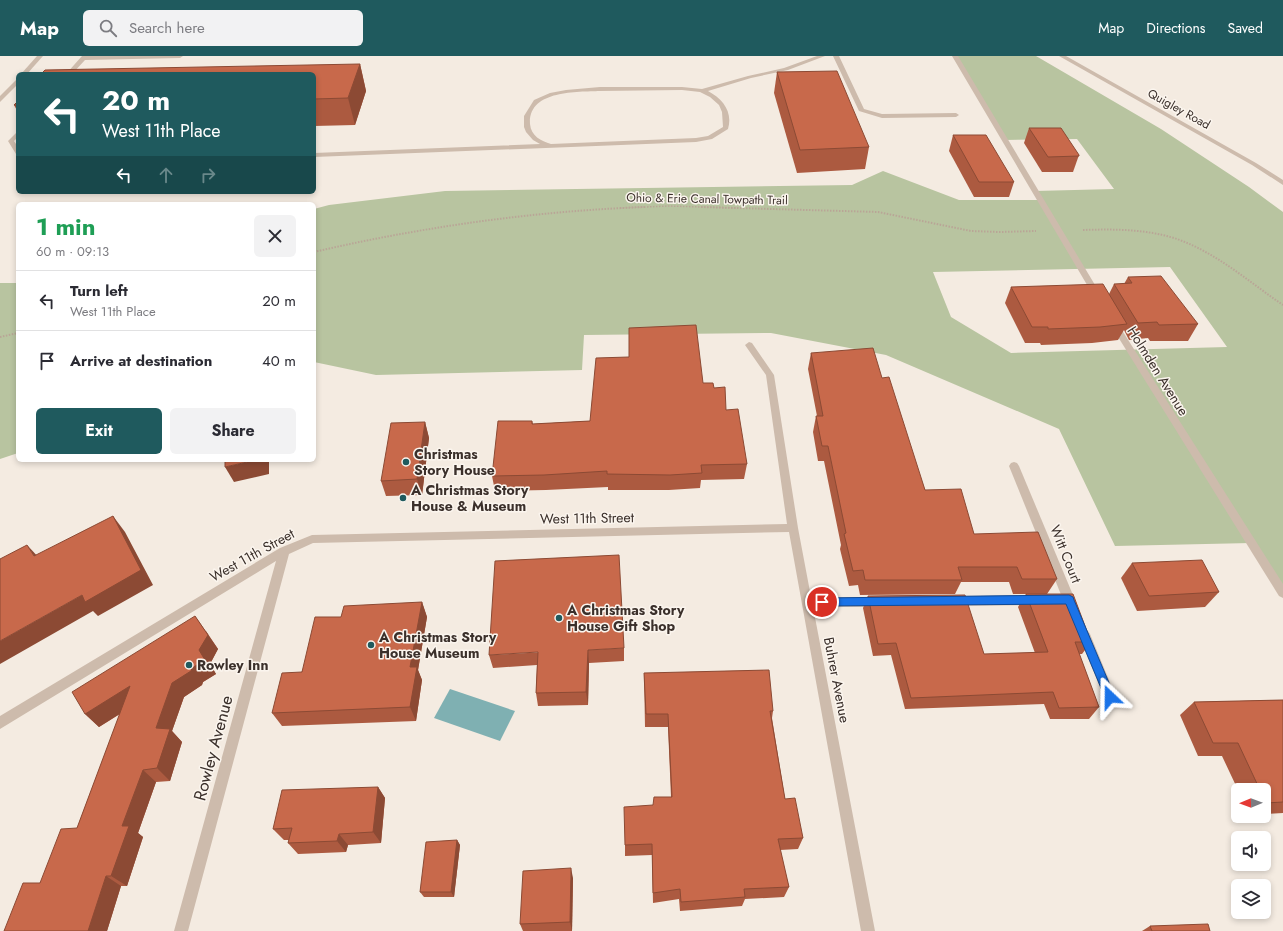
<!DOCTYPE html>
<html lang="en">
<head>
<meta charset="utf-8">
<style>
  :root { --surface:#fff; --page:#f2f2f3; --text:#2b2b33; --muted:#7c7c81; --line:#e1e1e2; --accent:#1f5a5e }
  body { margin:0; font-family:Jost,sans-serif; background:var(--page); color:var(--text); height:100vh; display:flex; flex-direction:column; font-size:15px; white-space:nowrap }
  * { box-sizing:border-box; margin:0 }
  p { font-size:13px; color:var(--muted) }
  .icon { flex:none; width:22px; height:22px; fill:none; stroke:currentColor; stroke-width:2; stroke-linecap:round; stroke-linejoin:round }
  .map { position:relative; flex:1; overflow:hidden }
  .panel { position:absolute; left:16px; top:146px; width:300px; height:260px; display:flex; flex-direction:column; background:var(--surface); border-radius:6px; box-shadow:0 2px 6px #0003 }
  .panel>* { flex:none }
  .banner { position:absolute; left:16px; top:16px; width:300px; height:122px; border-radius:6px; box-shadow:0 2px 6px #0003; background:#1f5a5e; color:#fff; overflow:hidden }
  .needle { width:26px; rotate:269deg }
  .controls { position:absolute; left:1231px; top:727px; display:grid; gap:8px }
  .controls a { display:grid; place-items:center; width:40px; height:40px; border-radius:6px; background:var(--surface); box-shadow:0 2px 6px #0003; font-size:20px }
  .pin { position:absolute; display:grid; place-items:center; width:34px; height:34px; color:#fff; margin:-17px; border:2px solid #fff; border-radius:50%; box-shadow:0 1px 4px #0007 }
  .me { position:absolute; width:44px; margin:-22px; rotate:337deg; stroke-linejoin:round; filter:drop-shadow(0 0 3px #0008) }
  .turn { display:flex; align-items:center; gap:14px; height:84px; padding:0 20px; font-size:18px }
  .turn .icon { width:52px; height:52px; stroke-width:2.5 }
  .turn b { display:block; font-size:28px; line-height:34px }
  .lanes { display:flex; align-items:center; height:38px; padding:0 20px; background:#0003; justify-content:center; gap:20px; direction:ltr }
  .lanes .off { opacity:.35 }
  .round { display:grid; place-items:center; flex:none; width:42px; height:42px; border-radius:6px; background:var(--page) }
  .overview { display:flex; align-items:center; justify-content:space-between; height:68px; padding:0 20px }
  h1 { font-size:24px; font-weight:700; line-height:30px; color:#1e9e55 }
  .action { display:flex; gap:8px; margin-top:auto; padding:8px 20px }
  .action a { flex:1; height:46px; border-radius:6px; background:var(--accent); color:#fff; font-size:16px; font-weight:700; line-height:46px; text-align:center }
  .action a+a { background:var(--page); color:var(--text) }
  ul { padding:0; list-style:none }
  li { display:flex; align-items:center; gap:12px; height:60px; padding:0 20px; border-top:1px solid var(--line) }
  li div { flex:1 }
  li b { display:block; font-size:15px }
  li em { font-style:normal }
  header { display:flex; align-items:center; gap:24px; box-sizing:border-box; height:56px; padding:0 20px; background:var(--accent); color:#fff }
  header strong { font-size:19px }
  nav { display:flex; gap:22px; margin-inline-start:auto; font-size:14px }
  .search { width:280px; height:36px; background:var(--page); display:flex; align-items:center; gap:10px; box-sizing:border-box; padding:0 14px; border-radius:6px; color:var(--muted); font-size:15px }
  .map>svg:first-child { display:block }
  .green { fill:#b8c4a0; fill-rule:evenodd }
  .water { fill:#7fb0b2 }
  .lines { fill:none; stroke-linecap:round; stroke-linejoin:round }
  .path-far1 { stroke:#b9a596; stroke-width:1.5; stroke-dasharray:1.5 1.5; stroke-linecap:butt }
  .path { stroke:#b9a596; stroke-width:2; stroke-dasharray:1.5 1.5; stroke-linecap:butt }
  .minor { fill:#cdbbac; fill-rule:evenodd }
  .wall { fill:#ac5a40 }
  .shaded-wall { fill:#8c4a34 }
  .building { fill:#c8694b; stroke:#8c4a34 }
  .route { fill:#1a73e8; stroke:#114b97 }
  .poi-dot { fill:#1f5a5e; stroke:#fbf5ee; stroke-width:1.5 }
  .labels { text-anchor:middle; dominant-baseline:central; stroke-width:3; stroke-linejoin:round; paint-order:stroke }
  .far-street-label { font-size:12px; fill:#3b302b; stroke:#fbf5ee }
  .street-label { font-size:14px; fill:#3b302b; stroke:#fbf5ee }
  .poi-label { font-size:14px; font-weight:bold; fill:#3b302b; stroke:#fbf5ee; text-anchor:start }
  .near-street-label { font-size:17px; fill:#3b302b; stroke:#fbf5ee }
</style>
</head>
<body>
<header>
<strong>Map</strong>
<div class="search"><svg class="icon" aria-label="search" viewBox="0 0 24 24"><circle cx="10" cy="10" r="6"/><path d="M15 15l6 6"/></svg>Search here</div>
<nav><a>Map</a><a>Directions</a><a>Saved</a></nav>
</header>
<div class="map">
<svg width="1283" height="875" viewBox="0 0 1283 875">
  <rect width="100%" height="100%" fill="#f4ebe1"/>
  <g class="green">
    <path d="M955 0H1036L1161 73 1249 131 1283 156V537L1251 487 1115 490 1059 373 886 299 771 277 584 279 582 314 376 319 314 306V153L329 149 445 135 852 129 883 115 959 144H1039L1035 135 1114 133 1077 83 1004 84ZM1170 211 1227 291 1011 297 951 261 933 216Z"/>
    <path d="M0 227H18V397L0 403Z"/>
  </g>
  <path class="water" d="M450 633 515 655 500 685 434 662Z"/>
  <g class="lines">
    <path class="path-far1" d="M620 152 668 150 736 152"/>
    <g class="path">
      <path d="M701 151 878 156 971 175 999 176 1036 175"/>
      <path d="M1083 174C1114 173 1147 173 1177 183 1217 197 1249 226 1283 249"/>
      <path d="M314 196C421 171 535 155 645 151"/>
      <path d="M0 281 18 277"/>
    </g>
    <g class="minor">
      <path d="M37 0H43L27 18H21Z"/>
      <path d="M82 0H183L180 2 85 4 72 18H66Z"/>
      <path d="M817 0H825L788 14 751 22 708 35C723 43 733 56 728 73L712 83 696 86 314 101V97L540 88 533 84 526 76 524 71V60L534 44 550 37 566 34 600 31H682L702 33 748 20 784 12ZM600 35 682 34 700 36 710 41 719 49 722 56 723 71 708 80 696 82 551 88C541 85 531 80 530 68 528 34 577 36 600 35Z"/>
      <path d="M833 0H839L864 53 882 58 956 57 959 59 956 61 882 62 859 55Z"/>
      <path d="M952 0H958L1101 239 1100 241H1094L1093 239Z"/>
      <path d="M1059 0H1066L1256 107 1283 124V129L1252 109Z"/>
      <path d="M18 22V28L0 46V40Z"/>
      <path d="M18 75V81L14 85 18 91V99L16 98 8 85Z"/>
      <path d="M1114 265 1118 268 1283 528V542L1279 540 1110 268Z"/>
      <path d="M749 286 752 287 774 319 798 472 811 541H879L883 543 885 546 883 549 879 551H813L875 875H861L789 476 313 487 289 498 188 875H174L276 505 0 673V660L280 492 312 479 787 468 766 319 745 289Z"/>
      <path d="M1014 406 1017 407 1019 410 1078 551 1076 554 1072 556 1068 554 1066 551 1009 410 1011 407Z"/>
      <path d="M1035 539 1039 541 1041 544 1039 547 1035 549 955 550 951 548 949 545 951 542 955 540Z"/>
      <path d="M1084 573 1088 575 1090 578 1116 641 1114 645 1110 646 1106 645 1104 641 1078 578 1080 575Z"/>
    </g>
  </g>
  <g class="wall">
    <path d="M360 8 366 35 355 69 314 70V18Z"/>
    <path d="M777 16 869 91 865 113 797 117 774 37Z"/>
    <path d="M18 45V56L14 49Z"/>
    <path d="M1029 72 1079 99 1073 116H1042L1024 87Z"/>
    <path d="M953 79 1014 126 1009 141H974L949 95Z"/>
    <path d="M1128 221 1198 268 1188 285H1150L1148 282 1129 284 1124 274 1118 284 1092 287 1041 289 1040 287H1025L1005 247 1011 231 1109 238 1114 228H1124Z"/>
    <path d="M811 297 882 322 925 434 974 478 1057 523 1047 538H1013L1009 526H961L955 538 860 539 858 529 849 530 840 493 841 489 824 405H818L813 376 816 360H817L808 313Z"/>
    <path d="M629 301 714 332 726 354 747 408 744 423 701 424 700 432 669 434H608V431L546 434 495 435 492 420 532 365 533 368 590 365Z"/>
    <path d="M425 366 429 382 422 439 386 440 381 425Z"/>
    <path d="M1132 507 1219 536 1205 551 1137 555 1121 522Z"/>
    <path d="M1026 538 1091 586 1082 598H1079L1099 651 1089 663H1050L1044 648 905 653 891 599 873 600 863 552 868 540 984 598 1035 597 1018 551Z"/>
    <path d="M422 546 427 561 418 614 422 624 416 665 282 670 272 657 341 561Z"/>
    <path d="M206 575 218 593 210 608 216 618 203 626 202 629 184 641 172 675 182 686 170 725 156 726 138 777 143 781 127 830H121L107 875H4L40 827 77 772 120 658 99 671 85 658Z"/>
    <path d="M624 592V605L589 607 588 649 538 650 536 637 537 609 493 612 489 599Z"/>
    <path d="M644 617 773 655 772 662 785 743 803 782 798 793 780 794 789 831 784 841 745 843 742 850 680 855 679 843 653 847 652 799 625 800V789L653 749 671 741 668 671H645Z"/>
    <path d="M1283 644V757L1264 758V734H1238L1222 700H1198L1180 659 1194 646Z"/>
    <path d="M378 731 385 742 381 787 348 789 346 796 298 798 288 787 289 784H284L273 773Z"/>
    <path d="M457 784 460 789 454 841H424L420 836Z"/>
    <path d="M573 822 572 875H523L520 868Z"/>
    <path d="M1150 870 1210 875H1142Z"/>
  </g>
  <g class="shaded-wall">
    <path d="M360 8 366 35 355 69 348 42Z"/>
    <path d="M425 366 429 382 422 439 417 423Z"/>
    <path d="M256 404H269V418L234 426 225 411Z"/>
    <path d="M113 460 125 476 153 529 98 560 93 555 0 608V585L82 539Z"/>
    <path d="M27 489 41 504 34 500Z"/>
    <path d="M422 546 427 561 418 614 422 624 416 665 410 651V611Z"/>
    <path d="M195 560 218 593 210 608 216 618 203 626 202 629 184 641 172 675 182 686 170 725 157 712 156 672 172 627 199 594Z"/>
    <path d="M588 594 589 607 588 649 586 636Z"/>
    <path d="M130 630 143 643 99 671 85 658Z"/>
    <path d="M143 714 156 726 138 777 143 781 127 830 111 820 122 770Z"/>
    <path d="M378 731 385 742 381 787 373 776Z"/>
    <path d="M339 778 348 789 346 796 337 785Z"/>
    <path d="M457 784 460 789 454 841 451 836Z"/>
    <path d="M571 812 573 822 572 875 570 866Z"/>
    <path d="M106 820 121 830 107 875H88Z"/>
  </g>
  <g class="building">
    <path d="M360 8 348 42 314 43V18H41L45 14Z"/>
    <path d="M837 15 869 91 800 94 777 16Z"/>
    <path d="M18 45V49H14Z"/>
    <path d="M1029 72H1061L1079 99V100L1048 101Z"/>
    <path d="M953 79H986L1014 126H979Z"/>
    <path d="M1161 220 1198 268 1159 269 1157 266 1138 267 1114 228 1132 227 1128 221Z"/>
    <path d="M1103 228 1127 268 1100 271 1048 273V271H1032L1011 231Z"/>
    <path d="M696 269 703 327H713L714 332 725 331 726 354 738 353 747 408 701 409 702 417 670 419 607 418V415L544 419 492 420 498 365H532V368L590 365 596 302 629 301V272Z"/>
    <path d="M873 292 882 322 889 321 925 434 961 433 974 478 1038 476 1057 523H1022L1017 511H958L962 524H865L863 514 853 515 844 478 846 477 828 390H822L816 360H823L811 297Z"/>
    <path d="M425 366 417 423 381 425 391 367Z"/>
    <path d="M225 404H256L225 411Z"/>
    <path d="M113 460 141 514 85 546 82 539 0 585V503L27 489 34 500Z"/>
    <path d="M619 499 624 592 588 594 586 636 536 637 538 596 489 599 495 505Z"/>
    <path d="M1202 504 1219 536 1149 540 1132 507Z"/>
    <path d="M1026 538H1073L1091 586H1075L1099 651 1059 652 1053 636 911 642 896 587 878 588 868 540 965 539 984 598 1048 596Z"/>
    <path d="M422 546 410 611H417L410 651 272 657 282 617 302 616 315 561H341L344 550Z"/>
    <path d="M195 560 208 579 199 594 205 604 192 612 191 615 172 627 156 672 170 673 157 712 143 714 122 770H129L111 820H106L88 875H4L23 827H40L61 773 77 772 130 630 85 658 72 636Z"/>
    <path d="M769 614 773 655H770L785 743 795 742 803 782 778 783 789 831 744 833 745 841 681 846 680 833 653 837 652 788 625 789 624 751 653 749 654 741H672L668 658H646L644 617Z"/>
    <path d="M1283 644V746L1266 747 1264 742V734H1260L1238 687H1213L1194 646Z"/>
    <path d="M378 731 373 776 339 778 337 785 288 787 292 772 273 773 282 734Z"/>
    <path d="M457 784 451 836H420L426 786Z"/>
    <path d="M571 812 570 866 520 868 523 815Z"/>
    <path d="M1208 868 1210 875H1152L1150 870Z"/>
  </g>
  <path class="route" d="M1069 539 1073 541 1074 544 1115 641 1114 644 1110 646 1106 644 1066 548 822 550 819 549 817 546 819 543 822 542Z"/>
  <g class="poi-dot">
    <circle cx="406" cy="406" r="4"/>
    <circle cx="403" cy="442" r="4"/>
    <circle cx="559" cy="562" r="4"/>
    <circle cx="371" cy="589" r="4"/>
    <circle cx="189" cy="609" r="4"/>
  </g>
  <g class="labels">
    <g class="far-street-label">
      <text transform="translate(1179 53) rotate(29)">Quigley Road</text>
      <text transform="translate(707 143) rotate(1)">Ohio &amp; Erie Canal Towpath Trail</text>
    </g>
    <g class="street-label">
      <text transform="translate(1158 315) rotate(58)">Holmden Avenue</text>
      <text transform="translate(587 462) rotate(-1)">West 11th Street</text>
      <text transform="translate(1066 498) rotate(68)">Witt Court</text>
      <text transform="translate(252 499) rotate(-29)">West 11th Street</text>
      <text transform="translate(837 624) rotate(79)">Buhrer Avenue</text>
    </g>
    <g class="poi-label">
      <text x="414" y="398">Christmas<tspan x="414" dy="16">Story House</tspan></text>
      <text x="411" y="434">A Christmas Story<tspan x="411" dy="16">House &amp; Museum</tspan></text>
      <text x="567" y="554">A Christmas Story<tspan x="567" dy="16">House Gift Shop</tspan></text>
      <text x="379" y="581">A Christmas Story<tspan x="379" dy="16">House Museum</tspan></text>
      <text x="197" y="609">Rowley Inn</text>
    </g>
    <g class="near-street-label">
      <text transform="translate(213 692) rotate(-75)">Rowley Avenue</text>
    </g>
  </g>
</svg>
<div class="controls">
<a><svg class="needle" viewBox="-14 -14 28 28"><path d="M0-13l5 13h-10z" fill="#e53935"/><path d="M0 13l5-13h-10z" fill="#7c7c81"/></svg></a>
<a><svg class="icon" aria-label="sound" viewBox="0 0 24 24"><path d="M4 9h4l5-4v14l-5-4H4zM17 9q2 3 0 6"/></svg></a>
<a><svg class="icon" aria-label="layers" viewBox="0 0 24 24"><path d="M12 4l9 5-9 5-9-5zM3 14l9 5 9-5"/></svg></a>
</div>
<div class="pin" style="left:822px;top:546px;background:#d93025"><svg class="icon" aria-label="arrive" viewBox="0 0 24 24"><path d="M6 21V4h12l-3 4 3 4H6"/></svg></div>
<svg class="me" style="left:1110px;top:641px" viewBox="-20 -20 40 40"><path d="M0-17L14 15 0 8-14 15z" fill="#1a73e8" stroke="#fff" stroke-width="4"/></svg>
<div class="banner">
<div class="turn"><svg class="icon" aria-label="left" viewBox="0 0 24 24"><path d="M17 20v-9H6M10 6l-5 5 5 5"/></svg><div><b>20 m</b>West 11th Place</div></div>
<div class="lanes"><svg class="icon" aria-label="left" viewBox="0 0 24 24"><path d="M17 20v-9H6M10 6l-5 5 5 5"/></svg><svg class="icon off" aria-label="ahead" viewBox="0 0 24 24"><path d="M12 20V5M6 11l6-6 6 6"/></svg><svg class="icon off" aria-label="right" viewBox="0 0 24 24"><path d="M7 20v-9h11M14 6l5 5-5 5"/></svg></div>
</div>
<section class="panel">
<div class="overview"><div><h1>1 min</h1><p>60 m · 09:13</p></div><a class="round"><svg class="icon" aria-label="close" viewBox="0 0 24 24"><path d="M6 6l12 12M18 6L6 18"/></svg></a></div>
<ul>
<li><svg class="icon" aria-label="left" viewBox="0 0 24 24"><path d="M17 20v-9H6M10 6l-5 5 5 5"/></svg><div><b>Turn left</b><p>West 11th Place</p></div><em>20 m</em></li>
<li><svg class="icon" aria-label="arrive" viewBox="0 0 24 24"><path d="M6 21V4h12l-3 4 3 4H6"/></svg><div><b>Arrive at destination</b></div><em>40 m</em></li>
</ul>
<div class="action"><a>Exit</a><a>Share</a></div>
</section>
</div>
</body>
</html>
